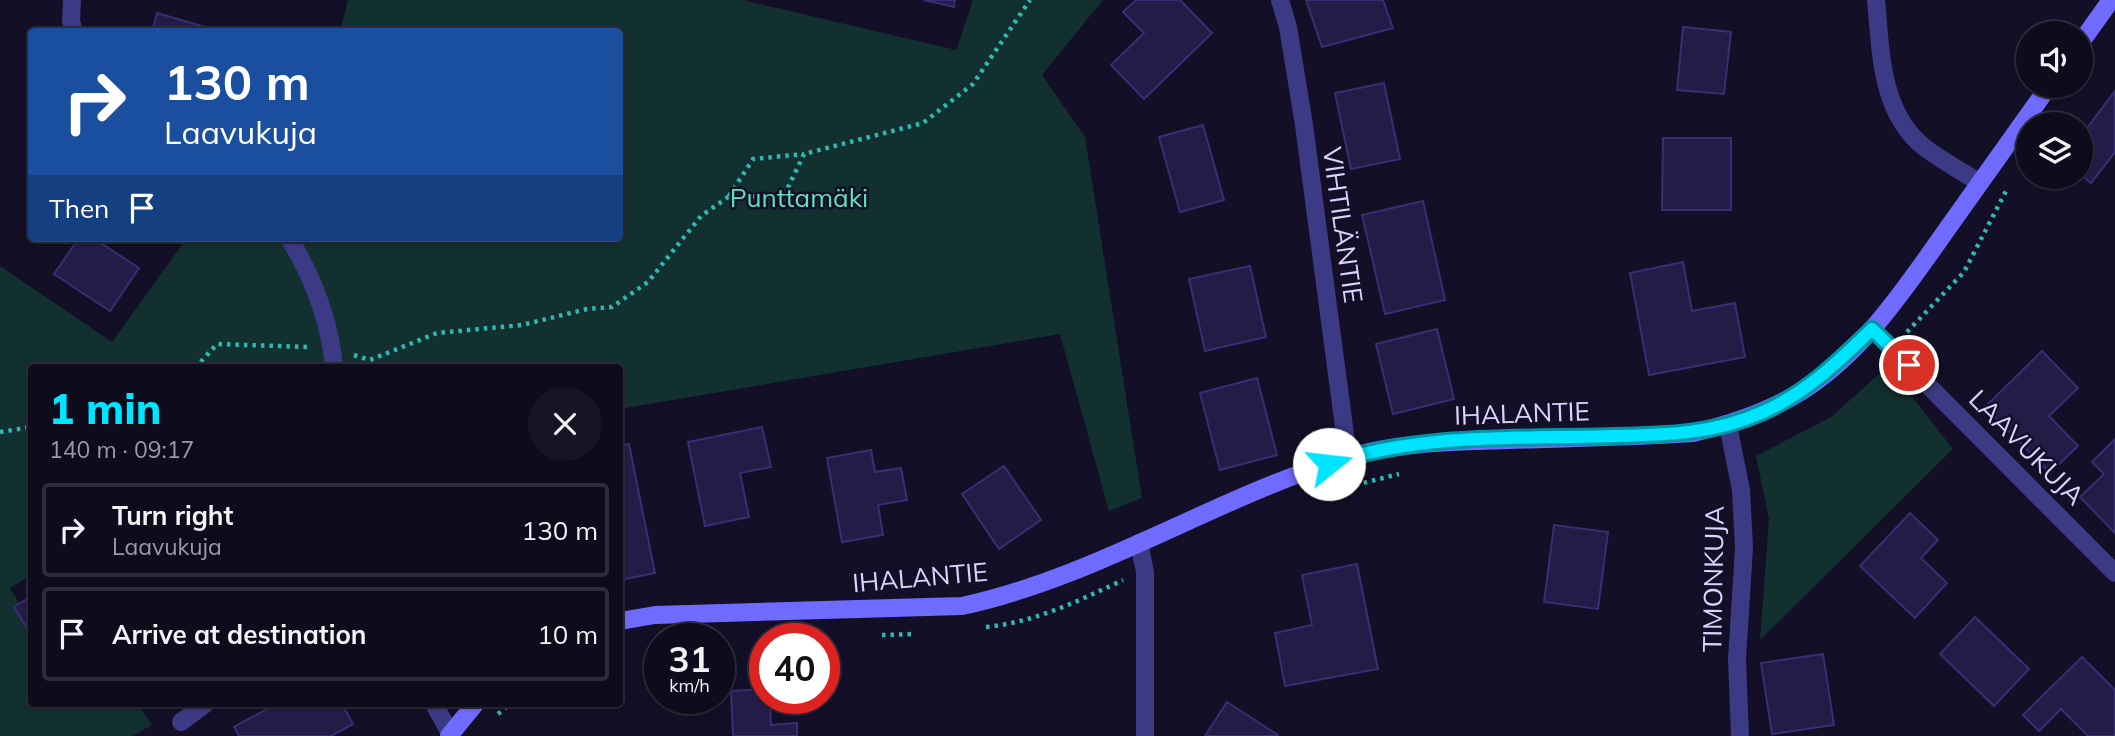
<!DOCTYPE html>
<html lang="en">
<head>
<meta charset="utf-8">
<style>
  :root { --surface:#0e0b1c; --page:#171425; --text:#f1f3f6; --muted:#9b9ba3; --line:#2e2b3b; --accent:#00e5ff }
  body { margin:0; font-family:Mulish,sans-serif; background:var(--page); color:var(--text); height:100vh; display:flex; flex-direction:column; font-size:26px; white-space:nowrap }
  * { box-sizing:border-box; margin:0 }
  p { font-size:23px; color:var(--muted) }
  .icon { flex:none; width:38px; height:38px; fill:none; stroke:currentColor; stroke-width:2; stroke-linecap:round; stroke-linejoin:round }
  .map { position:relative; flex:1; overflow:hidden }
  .sheet { position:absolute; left:28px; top:364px; width:595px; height:343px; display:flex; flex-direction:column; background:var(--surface); border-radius:7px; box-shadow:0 2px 5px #0004,0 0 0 2px var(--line) }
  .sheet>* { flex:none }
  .guide { position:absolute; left:28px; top:28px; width:595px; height:214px; border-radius:7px; box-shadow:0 2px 5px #0004,0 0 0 2px var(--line); background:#1a4fa0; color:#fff; overflow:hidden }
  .controls { position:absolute; left:2016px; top:21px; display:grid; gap:14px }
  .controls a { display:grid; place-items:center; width:77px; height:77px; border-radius:50%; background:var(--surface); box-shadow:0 2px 5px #0004,0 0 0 2px var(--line); font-size:35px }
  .speed { position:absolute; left:644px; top:623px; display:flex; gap:14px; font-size:35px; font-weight:700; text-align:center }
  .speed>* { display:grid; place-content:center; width:91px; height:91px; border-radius:50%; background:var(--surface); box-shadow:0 2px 5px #0004,0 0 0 2px var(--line); line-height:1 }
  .speed small { font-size:18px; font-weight:400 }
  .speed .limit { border:10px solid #d22; background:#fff; color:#111 }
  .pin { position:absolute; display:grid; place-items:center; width:60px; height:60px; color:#fff; margin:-30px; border:4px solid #fff; border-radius:50%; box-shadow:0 2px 7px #0007 }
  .me { position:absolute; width:77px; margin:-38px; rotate:74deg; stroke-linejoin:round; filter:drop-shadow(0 0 5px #0008) }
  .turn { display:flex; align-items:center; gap:24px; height:147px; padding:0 21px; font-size:32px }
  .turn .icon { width:91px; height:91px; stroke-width:2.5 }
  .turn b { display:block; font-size:49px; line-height:60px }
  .then { display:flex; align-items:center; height:66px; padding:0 21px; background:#0003; gap:14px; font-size:26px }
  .round { display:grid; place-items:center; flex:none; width:74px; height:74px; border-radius:37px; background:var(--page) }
  .overview { display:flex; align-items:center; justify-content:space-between; height:119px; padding:0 21px }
  h1 { font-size:42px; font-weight:800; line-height:52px; color:var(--accent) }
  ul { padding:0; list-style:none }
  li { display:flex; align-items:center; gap:21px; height:94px; margin:0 14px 10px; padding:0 7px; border:4px solid var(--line); border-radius:7px }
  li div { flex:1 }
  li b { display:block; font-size:26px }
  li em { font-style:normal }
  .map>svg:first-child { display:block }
  .green { fill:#12302f }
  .building { fill:#241b47; stroke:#3b2d73; stroke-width:2 }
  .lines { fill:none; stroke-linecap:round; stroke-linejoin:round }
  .path { stroke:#2fb8b0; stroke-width:4.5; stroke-dasharray:3.5 5; stroke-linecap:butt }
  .street { stroke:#3d3a85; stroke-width:18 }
  .secondary { stroke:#6f6bff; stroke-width:18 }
  .route-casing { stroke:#0095a6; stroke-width:18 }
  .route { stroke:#00e5ff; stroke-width:12 }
  .labels { text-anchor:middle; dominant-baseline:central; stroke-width:5; stroke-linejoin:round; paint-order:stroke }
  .park-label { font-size:26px; fill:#5fe0c0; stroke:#130f26 }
  .street-label { font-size:26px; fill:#d9d4ff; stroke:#130f26 }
</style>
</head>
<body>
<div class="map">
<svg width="2115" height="736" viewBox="0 0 2115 736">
  <rect width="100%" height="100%" fill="#130f26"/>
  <g class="green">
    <path d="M348 0H743L956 50 973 0H1103L1042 75 1085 137 1142 498 1109 511 1060 334 620 409V368H32L31 575 10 588 31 623 32 704H81L85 710 96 704H137L152 725 132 736H0V266L112 342 187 238H620V32L340 31Z"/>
    <path d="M1888 366 1953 449 1760 640 1769 519 1756 456 1831 417Z"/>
  </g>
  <g class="building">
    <path d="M924 0H955L954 7Z"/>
    <path d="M1136 0H1180L1212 33 1144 99 1111 65 1144 33 1123 12Z"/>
    <path d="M1306 0H1383L1393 28 1322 47Z"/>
    <path d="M157 13 205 27 204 32H152Z"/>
    <path d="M1683 27 1731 32 1724 94 1677 90Z"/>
    <path d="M1384 83 1400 159 1351 169 1335 93Z"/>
    <path d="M2115 91V152L2091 183 2081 175V136Z"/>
    <path d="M1203 125 1224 200 1180 212 1159 137Z"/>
    <path d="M1663 138H1731V210H1662Z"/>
    <path d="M1423 201 1445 300 1385 314 1362 215Z"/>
    <path d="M79 238H93L139 268 110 311 54 274Z"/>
    <path d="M1683 262 1692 311 1735 303 1745 357 1649 375 1630 273Z"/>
    <path d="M1250 266 1266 337 1205 351 1189 279Z"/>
    <path d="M1437 329 1454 399 1393 414 1376 344Z"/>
    <path d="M2042 351 2078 388 2049 416 2078 446 2050 473 1985 407Z"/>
    <path d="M1257 378 1277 455 1220 470 1200 393Z"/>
    <path d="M762 427 771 467 740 473 749 517 705 526 688 442Z"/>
    <path d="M2115 439V533L2080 497 2104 474 2092 462Z"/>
    <path d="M629 444 655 573 620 580V446Z"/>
    <path d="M871 450 875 472 901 468 907 500 878 505 883 535 842 542 827 458Z"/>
    <path d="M1004 466 1041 520 999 549 962 494Z"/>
    <path d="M1910 513 1938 540 1921 558 1947 583 1915 618 1860 566Z"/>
    <path d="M1554 525 1608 532 1598 609 1544 602Z"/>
    <path d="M1357 564 1378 669 1285 686 1275 633 1312 625 1302 575Z"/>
    <path d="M32 596V636L14 607Z"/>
    <path d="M1975 617 2029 669 1994 706 1940 654Z"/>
    <path d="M1823 654 1834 725 1772 734 1761 663Z"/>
    <path d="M2082 657 2115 690V736H2088L2061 709 2039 731 2023 715Z"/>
    <path d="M765 689V698H770L771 725 797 723V736H733L731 691Z"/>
    <path d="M1227 702 1278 735V736H1205Z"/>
    <path d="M276 704H342L353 724 331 736H239L234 727Z"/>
  </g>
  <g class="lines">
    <g class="path">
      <path d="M2081 80 2092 64"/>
      <path d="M729 196 753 159 804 154"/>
      <path d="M1907 332 1964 272 2007 189"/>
      <path d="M354 355 370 360 437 333 522 325 587 309 612 307 648 282 701 216 728 197 784 196 804 154 923 123 973 84 1030 0"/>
      <path d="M195 368 217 344 308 347"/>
      <path d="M0 432 32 427"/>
      <path d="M1339 489 1399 474"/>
      <path d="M986 627C1036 622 1078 601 1123 580"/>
      <path d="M882 635 915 634"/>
      <path d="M498 714 510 704"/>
    </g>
    <g class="street">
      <path d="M72 0 71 21 74 32"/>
      <path d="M1280 0 1288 27 1304 125 1348 457"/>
      <path d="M1876 0C1881 51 1880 112 1924 147 1941 160 1961 171 1980 183"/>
      <path d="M289 238C314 279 330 320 334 368"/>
      <path d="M1872 329 2115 573"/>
      <path d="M1728 425 1741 490 1744 548 1737 659 1740 736"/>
      <path d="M1139 543 1145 572V736"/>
      <path d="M434 704 450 733"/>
      <path d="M181 722 205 704"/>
    </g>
    <g class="secondary">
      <path d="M2081 42 2111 0"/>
      <path d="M620 621 655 615 962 606C1097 577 1214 498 1346 458 1399 442 1454 442 1508 440 1570 438 1632 437 1693 433 1732 424 1768 412 1802 391 1865 351 1908 284 1950 225 1983 178 2016 132 2049 86"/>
      <path d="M449 736 475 704"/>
    </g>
  </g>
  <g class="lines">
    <g class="route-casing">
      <path id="route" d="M1329 464C1419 433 1519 439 1613 436 1665 435 1715 434 1763 412 1806 393 1839 361 1872 329L1909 365"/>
    </g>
    <use href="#route" class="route"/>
  </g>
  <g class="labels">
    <g class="park-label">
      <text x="799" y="197">Punttamäki</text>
    </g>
    <g class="street-label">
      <text transform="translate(1343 225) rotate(82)">VIHTILÄNTIE</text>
      <text transform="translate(1522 413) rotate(-2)">IHALANTIE</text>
      <text transform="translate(2027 447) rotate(45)">LAAVUKUJA</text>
      <text transform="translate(920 577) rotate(-5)">IHALANTIE</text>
      <text transform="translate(1713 579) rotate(-89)">TIMONKUJA</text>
    </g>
  </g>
</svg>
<div class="controls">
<a><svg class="icon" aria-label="sound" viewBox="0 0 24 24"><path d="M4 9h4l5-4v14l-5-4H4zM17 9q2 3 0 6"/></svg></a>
<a><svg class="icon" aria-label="layers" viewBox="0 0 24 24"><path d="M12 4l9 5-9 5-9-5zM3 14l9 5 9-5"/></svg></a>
</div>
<div class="speed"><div>31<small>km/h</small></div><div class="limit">40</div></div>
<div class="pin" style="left:1909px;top:365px;background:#d93025"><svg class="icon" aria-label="arrive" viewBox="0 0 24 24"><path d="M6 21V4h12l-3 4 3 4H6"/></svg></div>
<svg class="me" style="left:1329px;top:464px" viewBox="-20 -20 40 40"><circle r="19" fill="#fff"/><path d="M0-13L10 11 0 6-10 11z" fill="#00e5ff"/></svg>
<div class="guide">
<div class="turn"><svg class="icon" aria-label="right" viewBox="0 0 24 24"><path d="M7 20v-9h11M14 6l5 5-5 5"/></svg><div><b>130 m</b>Laavukuja</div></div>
<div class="then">Then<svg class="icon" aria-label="arrive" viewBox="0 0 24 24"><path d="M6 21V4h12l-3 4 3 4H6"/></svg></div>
</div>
<section class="sheet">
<div class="overview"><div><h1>1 min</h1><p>140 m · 09:17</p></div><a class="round"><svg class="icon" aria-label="close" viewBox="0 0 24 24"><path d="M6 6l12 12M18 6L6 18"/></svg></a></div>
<ul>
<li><svg class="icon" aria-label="right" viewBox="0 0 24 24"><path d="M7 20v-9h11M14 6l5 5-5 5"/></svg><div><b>Turn right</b><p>Laavukuja</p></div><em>130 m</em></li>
<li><svg class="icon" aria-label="arrive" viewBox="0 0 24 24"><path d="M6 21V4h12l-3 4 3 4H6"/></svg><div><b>Arrive at destination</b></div><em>10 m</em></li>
</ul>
</section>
</div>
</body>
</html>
